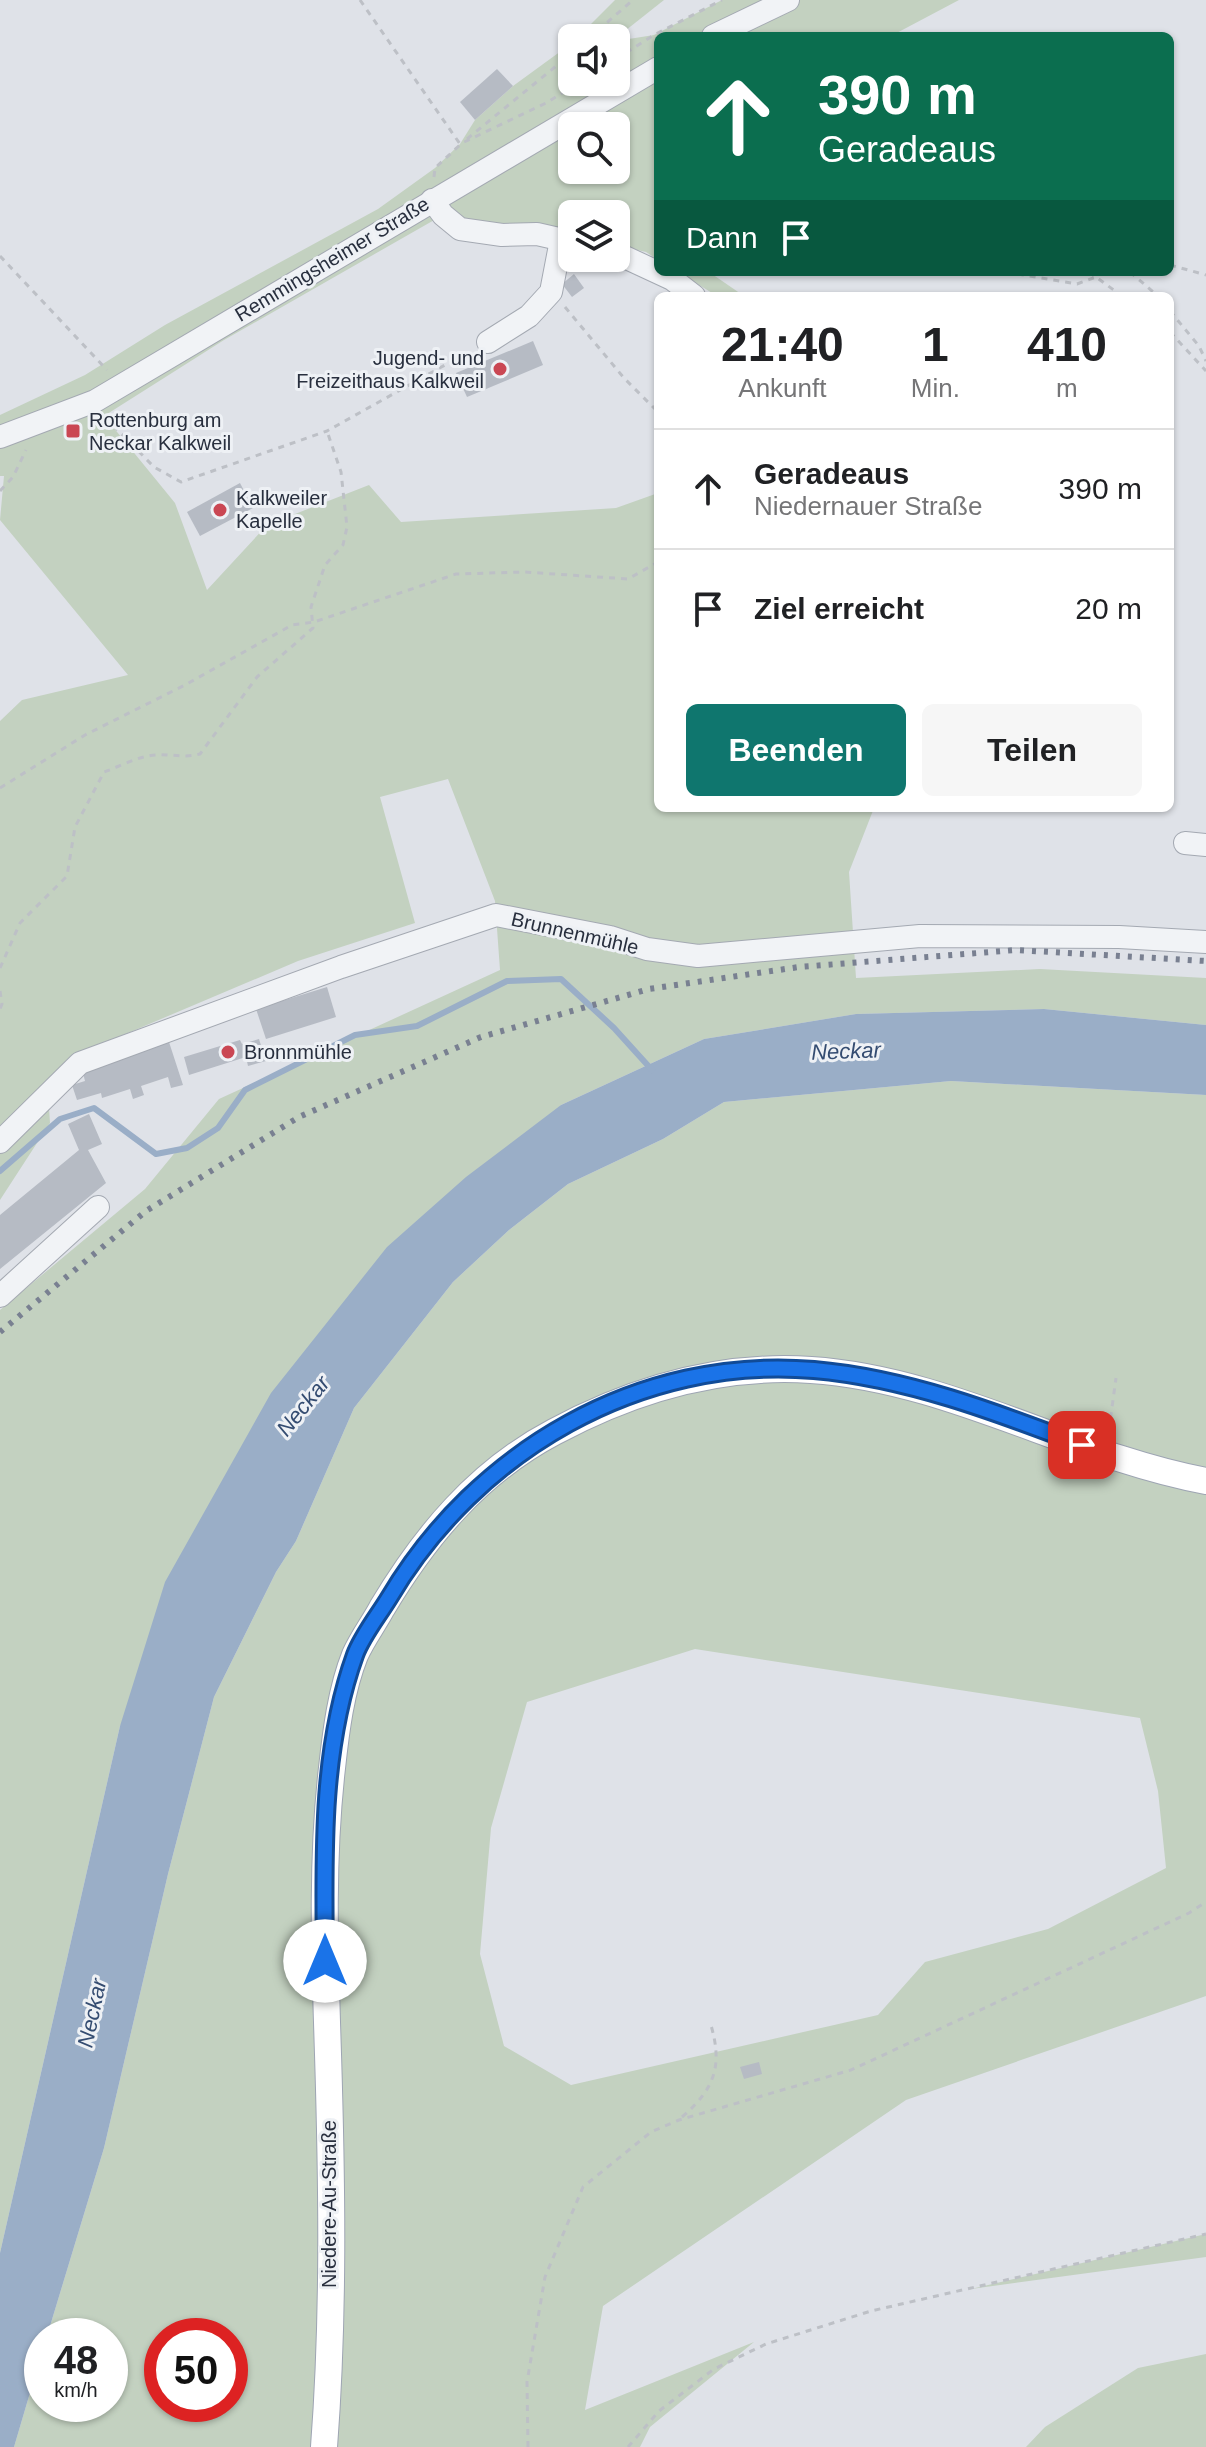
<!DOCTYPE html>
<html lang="de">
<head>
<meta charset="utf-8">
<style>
  :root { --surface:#fff; --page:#f6f6f6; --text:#202124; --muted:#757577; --line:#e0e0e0; --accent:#0f766e }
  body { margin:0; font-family:Arial,sans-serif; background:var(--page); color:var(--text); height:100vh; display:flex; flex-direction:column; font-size:30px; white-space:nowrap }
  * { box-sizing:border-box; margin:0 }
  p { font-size:26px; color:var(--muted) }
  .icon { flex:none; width:44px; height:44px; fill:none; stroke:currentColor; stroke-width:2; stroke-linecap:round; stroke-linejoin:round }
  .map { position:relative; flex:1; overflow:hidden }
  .drawer { position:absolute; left:654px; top:292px; width:520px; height:520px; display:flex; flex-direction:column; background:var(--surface); border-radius:12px; box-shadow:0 2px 6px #0004 }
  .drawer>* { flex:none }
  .hud { position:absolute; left:654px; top:32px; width:520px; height:244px; border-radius:12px; box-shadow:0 2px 6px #0004; background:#0b6e4f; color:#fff; overflow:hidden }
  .fabs { position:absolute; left:558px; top:24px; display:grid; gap:16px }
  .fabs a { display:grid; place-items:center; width:72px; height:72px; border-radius:12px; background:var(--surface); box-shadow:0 2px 6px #0004; font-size:40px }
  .speed { position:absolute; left:24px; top:2318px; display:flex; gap:16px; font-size:40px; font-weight:700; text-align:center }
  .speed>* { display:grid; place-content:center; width:104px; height:104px; border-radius:50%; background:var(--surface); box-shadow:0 2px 6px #0004; line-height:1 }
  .speed small { font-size:20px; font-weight:400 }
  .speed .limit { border:12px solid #d22; background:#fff; color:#111 }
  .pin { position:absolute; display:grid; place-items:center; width:68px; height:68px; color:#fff; margin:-34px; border-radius:16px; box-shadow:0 4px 12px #0006 }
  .me { position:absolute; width:88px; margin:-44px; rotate:0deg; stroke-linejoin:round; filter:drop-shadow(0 0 6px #0008) }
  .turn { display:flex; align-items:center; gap:28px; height:168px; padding:0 32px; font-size:36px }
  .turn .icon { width:104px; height:104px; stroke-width:2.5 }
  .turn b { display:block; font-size:56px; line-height:68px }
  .then { display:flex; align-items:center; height:76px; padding:0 32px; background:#0003; gap:16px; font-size:30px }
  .eta { display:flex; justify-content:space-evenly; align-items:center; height:136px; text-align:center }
  .eta b { font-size:48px; font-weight:700; line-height:56px }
  .action { display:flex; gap:16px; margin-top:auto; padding:16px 32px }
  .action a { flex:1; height:92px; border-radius:12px; background:var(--accent); color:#fff; font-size:32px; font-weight:700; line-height:92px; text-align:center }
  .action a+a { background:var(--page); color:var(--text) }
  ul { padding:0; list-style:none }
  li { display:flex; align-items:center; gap:24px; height:120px; padding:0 32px; border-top:2px solid var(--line) }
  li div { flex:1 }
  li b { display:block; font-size:30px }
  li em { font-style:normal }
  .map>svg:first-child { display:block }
  .green { fill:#c3d1c0; fill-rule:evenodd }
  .water { fill:#9aaec7 }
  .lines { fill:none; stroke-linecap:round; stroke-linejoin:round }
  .stream { stroke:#9aaec7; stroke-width:6 }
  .building { fill:#b6bbc4 }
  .minor-casing { stroke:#a4a9b2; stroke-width:24 }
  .major-casing { stroke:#9ea5b3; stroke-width:28 }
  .path { stroke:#bdc0c6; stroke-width:3; stroke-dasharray:6 6; stroke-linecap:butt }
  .minor { stroke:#f1f3f6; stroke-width:22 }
  .major { stroke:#fff; stroke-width:26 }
  .rail { stroke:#798091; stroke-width:6; stroke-dasharray:4 8; stroke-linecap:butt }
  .route-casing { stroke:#114b97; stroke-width:20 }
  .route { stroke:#1a73e8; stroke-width:14 }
  .poi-dot { fill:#ca4753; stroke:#eef1f5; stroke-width:3 }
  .labels { text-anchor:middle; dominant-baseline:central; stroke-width:6; stroke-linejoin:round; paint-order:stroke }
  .street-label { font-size:20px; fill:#282f3e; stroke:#eef1f5 }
  .poi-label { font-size:20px; fill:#282f3e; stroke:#eef1f5; text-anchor:start }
  .water-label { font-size:22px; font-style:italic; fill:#344c71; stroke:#eef1f5 }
</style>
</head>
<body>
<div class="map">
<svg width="1206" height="2447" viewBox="0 0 1206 2447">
  <rect width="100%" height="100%" fill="#dfe2e8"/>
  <g class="green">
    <path d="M615 0H664L616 38H577Z"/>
    <path d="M722 0H959L891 36H658V260L646 252 616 245V214H572V234L460 229 443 215 224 340 104 416 175 503 207 590 267 525 369 485 401 522 616 508 658 493V808H874L849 872 856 978 1040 969 1206 978V1025L1044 1009 856 1014 704 1039 561 1105 120 1726 0 2253V1310L145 1189 219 1099 500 970 495 901 448 779 380 797 415 923 298 961 102 1044 49 1108 50 1123 0 1200V721L22 700 128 675 0 520 4 476H0V415L85 375 165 325 378 209 435 168 460 144 475 120 513 86 572 43V82H616V41L654 35ZM572 126H616V170H572Z"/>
    <path d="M678 272H709L744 296H717Z"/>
    <path d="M951 1081 1206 1095V1996L906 2100 603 2306 585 2410 754 2342 650 2427 640 2447H14L42 2352V2404H110V2336H47L104 2148 168 1874 214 1697 276 1572 296 1541 354 1408 453 1282 509 1230 568 1184 663 1139 724 1102ZM695 1649 1140 1718 1158 1791 1166 1868 1048 1929 925 1962 878 2015 571 2085 504 2046 480 1954 491 1828 527 1702ZM162 2336H230V2404H162Z"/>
    <path d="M1206 2234V2257L971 2289 1176 2241Z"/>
    <path d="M1206 2354V2447H1026L1045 2427 1138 2368Z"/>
  </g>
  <path class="water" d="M1044 1009 1206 1025V1095L951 1081 724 1102 663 1139 568 1184 509 1230 453 1282 354 1408 296 1541 276 1572 214 1697 168 1874 104 2148 47 2336H42V2352L14 2447H0V2253L120 1726 165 1582 271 1393 387 1247 466 1177 561 1105 704 1039 856 1014Z"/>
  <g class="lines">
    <path class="stream" d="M0 1171 60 1119 94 1108 156 1154 187 1148 218 1128 245 1090 355 1035 417 1026 507 981 561 979 614 1028 652 1070"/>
  </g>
  <g class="building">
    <path d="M497 69 513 86 475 120 460 102Z"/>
    <path d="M574 274 584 288 572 297 562 284Z"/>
    <path d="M533 341 543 365 467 397 456 373Z"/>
    <path d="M240 483 253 508 200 536 187 512Z"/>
    <path d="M327 987 336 1017 266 1039 256 1009Z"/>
    <path d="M259 1039 266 1061 248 1066 246 1057 189 1075 184 1057 240 1040 242 1044Z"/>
    <path d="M169 1042 183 1085 171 1088 168 1077 141 1086 144 1095 133 1099 130 1089 102 1098 101 1093 77 1100 72 1085 85 1081 83 1073 92 1066Z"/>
    <path d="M89 1114 102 1144 88 1150 106 1183 0 1269V1215L79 1150 68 1124Z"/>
    <path d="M759 2062 762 2074 744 2079 740 2067Z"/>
  </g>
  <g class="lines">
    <g class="minor-casing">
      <g id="minor">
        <path d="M713 36 788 0"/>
        <path d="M432 200 443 215 460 229 502 235 537 234 572 242"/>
        <path d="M616 253 672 279 694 296"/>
        <path d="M488 342 529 316 551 292 561 240"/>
        <path d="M0 437 95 401 658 68"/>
        <path d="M1185 843 1206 845"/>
        <path d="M0 1142 80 1063 341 967 496 915 610 937 647 949 698 956 920 936 1119 937 1206 942"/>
        <path d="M0 1296 98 1207"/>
      </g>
    </g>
    <g class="major-casing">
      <path id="major" d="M324 2447C334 2317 332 2185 328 2054 325 1958 321 1863 332 1768 336 1731 341 1690 355 1655 362 1639 374 1623 382 1608 425 1536 478 1472 554 1432 634 1389 720 1364 811 1370 949 1379 1072 1456 1206 1481"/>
    </g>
    <g class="path">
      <path d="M360 0 460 144 546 103 580 82"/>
      <path d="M589 38 633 0"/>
      <path d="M616 59 654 35 722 0"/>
      <path d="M467 139 572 53"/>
      <path d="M434 177 435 168 461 144"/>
      <path d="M0 256 107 370"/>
      <path d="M1170 265 1206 275"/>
      <path d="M1006 272 1077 284 1096 277"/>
      <path d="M1089 272 1122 296"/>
      <path d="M1130 272 1158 296"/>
      <path d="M565 307 624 378 658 412"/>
      <path d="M1170 311 1199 346 1206 361"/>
      <path d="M1170 332 1206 371"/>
      <path d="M105 417 154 467 181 482 327 431 470 351"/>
      <path d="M0 491 13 477 26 450"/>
      <path d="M0 788 85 735 185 685 292 625 314 622 456 574 525 572 628 579 658 562"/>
      <path d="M0 968 20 923 67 876 75 827 104 772C118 767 133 759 148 756 166 752 182 759 200 754L257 677 313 628 311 607 325 565 343 545 347 527 341 472 327 431"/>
      <path d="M0 991 2 1004 0 1009"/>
      <path d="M1109 1430 1116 1378"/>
      <path d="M682 2117C716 2088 723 2064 710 2022"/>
      <path d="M528 2447 527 2382 545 2277 583 2187 651 2132 679 2120 851 2070 1189 1913 1206 1902"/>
      <path d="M628 2447 659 2411 714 2369 766 2344 871 2311 1206 2234"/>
    </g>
    <use href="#minor" class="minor"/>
    <use href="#major" class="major"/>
    <path class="rail" d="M0 1332 146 1211 299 1117 481 1037 649 989 799 967 1016 950 1206 961"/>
  </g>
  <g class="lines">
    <g class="route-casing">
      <path id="route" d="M325 1961C324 1860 320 1752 355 1655 362 1636 378 1616 389 1598 476 1451 640 1355 814 1370 906 1378 996 1412 1082 1445"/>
    </g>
    <use href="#route" class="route"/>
  </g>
  <g class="poi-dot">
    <circle cx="500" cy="369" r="8"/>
    <rect x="65" y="423" width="16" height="16" rx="4"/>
    <circle cx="220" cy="510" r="8"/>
    <circle cx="228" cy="1052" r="8"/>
  </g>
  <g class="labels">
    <g class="street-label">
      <text transform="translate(332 259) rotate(-31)">Remmingsheimer Straße</text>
      <text transform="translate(575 933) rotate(13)">Brunnenmühle</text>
      <text transform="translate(329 2204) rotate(-90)">Niedere-Au-Straße</text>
    </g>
    <g class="poi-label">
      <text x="484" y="358" text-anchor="end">Jugend- und<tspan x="484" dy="23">Freizeithaus Kalkweil</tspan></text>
      <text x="89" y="420">Rottenburg am<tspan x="89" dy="23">Neckar Kalkweil</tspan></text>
      <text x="236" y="498">Kalkweiler<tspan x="236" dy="23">Kapelle</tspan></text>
      <text x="244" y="1052">Bronnmühle</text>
    </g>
    <g class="water-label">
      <text transform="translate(846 1051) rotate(-2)">Neckar</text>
      <text transform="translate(303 1406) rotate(-51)">Neckar</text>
      <text transform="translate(92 2013) rotate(-78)">Neckar</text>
    </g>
  </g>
</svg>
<div class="fabs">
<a><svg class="icon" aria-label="sound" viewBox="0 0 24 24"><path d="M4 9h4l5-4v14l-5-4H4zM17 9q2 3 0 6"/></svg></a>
<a><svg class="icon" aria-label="search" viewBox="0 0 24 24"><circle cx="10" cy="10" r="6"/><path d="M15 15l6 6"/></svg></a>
<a><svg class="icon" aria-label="layers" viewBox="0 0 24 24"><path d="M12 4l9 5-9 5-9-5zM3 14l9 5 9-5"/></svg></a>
</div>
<div class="speed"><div>48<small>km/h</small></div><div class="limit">50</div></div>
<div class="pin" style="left:1082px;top:1445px;background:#d93025"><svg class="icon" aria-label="arrive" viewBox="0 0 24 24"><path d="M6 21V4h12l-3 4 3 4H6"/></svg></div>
<svg class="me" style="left:325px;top:1961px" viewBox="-20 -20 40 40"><circle r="19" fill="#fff"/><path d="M0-13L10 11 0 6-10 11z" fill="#1a73e8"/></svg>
<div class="hud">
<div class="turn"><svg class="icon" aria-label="ahead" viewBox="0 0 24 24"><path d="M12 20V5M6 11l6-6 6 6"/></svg><div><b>390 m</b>Geradeaus</div></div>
<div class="then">Dann<svg class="icon" aria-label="arrive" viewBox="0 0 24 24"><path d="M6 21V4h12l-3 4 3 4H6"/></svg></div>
</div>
<section class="drawer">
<div class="eta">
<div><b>21:40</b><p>Ankunft</p></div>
<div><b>1</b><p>Min.</p></div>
<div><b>410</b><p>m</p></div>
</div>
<ul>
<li><svg class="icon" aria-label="ahead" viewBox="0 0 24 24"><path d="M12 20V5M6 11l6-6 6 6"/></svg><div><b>Geradeaus</b><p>Niedernauer Straße</p></div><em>390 m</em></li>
<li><svg class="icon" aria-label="arrive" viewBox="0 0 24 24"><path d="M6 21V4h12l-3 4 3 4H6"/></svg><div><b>Ziel erreicht</b></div><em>20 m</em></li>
</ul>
<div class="action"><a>Beenden</a><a>Teilen</a></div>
</section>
</div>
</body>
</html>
